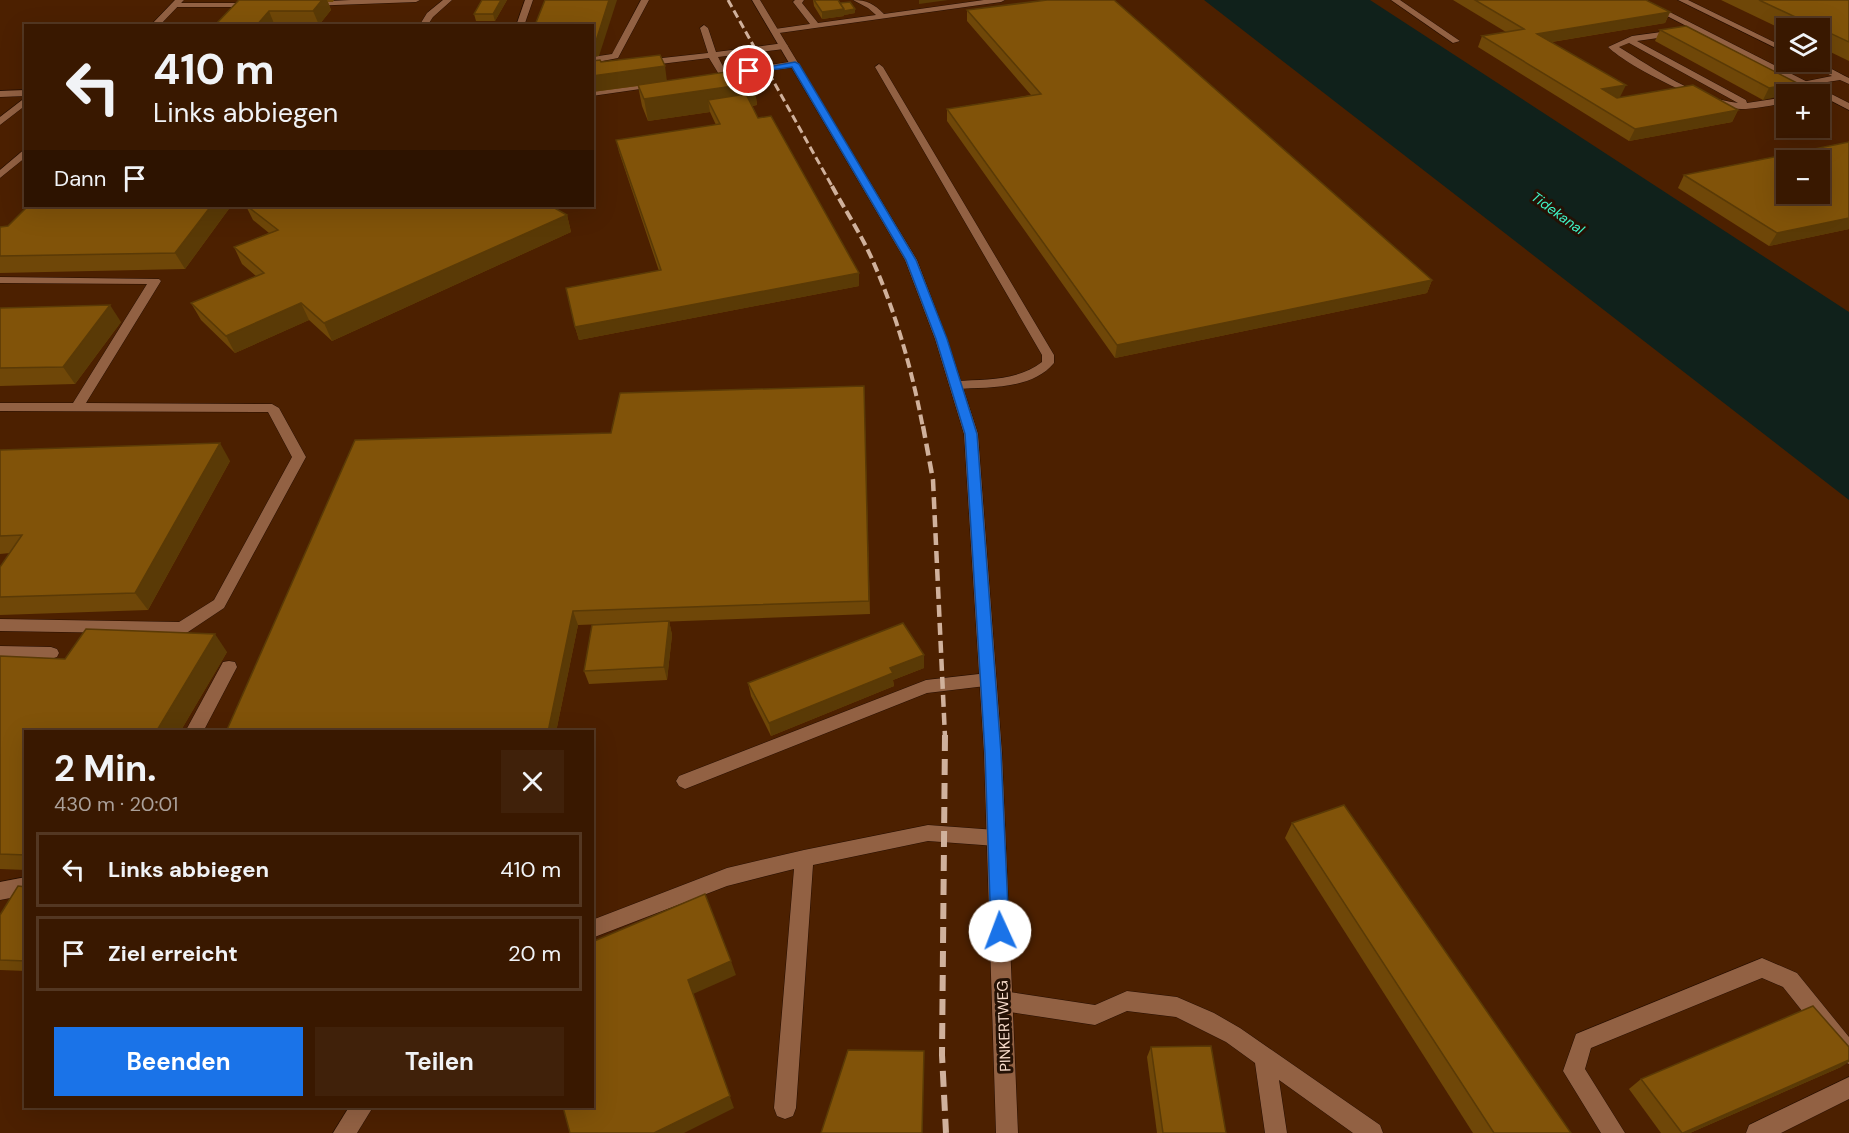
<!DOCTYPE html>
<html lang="de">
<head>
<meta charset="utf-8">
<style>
  :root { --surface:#391800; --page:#40210a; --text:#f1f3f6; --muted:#aba099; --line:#533722; --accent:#1a73e8 }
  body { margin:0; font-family:"DM Sans",sans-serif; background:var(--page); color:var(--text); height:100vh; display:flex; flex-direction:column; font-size:22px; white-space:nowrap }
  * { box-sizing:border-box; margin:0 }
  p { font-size:20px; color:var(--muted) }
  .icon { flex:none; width:33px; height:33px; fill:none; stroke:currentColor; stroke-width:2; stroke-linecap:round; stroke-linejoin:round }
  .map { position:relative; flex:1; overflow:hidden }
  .side { position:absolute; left:24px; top:730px; width:570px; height:378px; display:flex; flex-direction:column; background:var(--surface); border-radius:0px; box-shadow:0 6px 24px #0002,0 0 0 2px var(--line) }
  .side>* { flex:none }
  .hud { position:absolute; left:24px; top:24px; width:570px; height:183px; border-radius:0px; box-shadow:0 6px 24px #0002,0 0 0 2px var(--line); background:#391800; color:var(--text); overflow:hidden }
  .fabs { position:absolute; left:1776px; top:18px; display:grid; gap:12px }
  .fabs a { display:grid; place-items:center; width:54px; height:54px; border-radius:0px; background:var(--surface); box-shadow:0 6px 24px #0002,0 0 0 2px var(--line); font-size:30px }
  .pin { position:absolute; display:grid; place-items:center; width:51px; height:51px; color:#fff; margin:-26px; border:3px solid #fff; border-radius:50%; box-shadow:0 2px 6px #0007 }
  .me { position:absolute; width:66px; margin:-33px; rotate:358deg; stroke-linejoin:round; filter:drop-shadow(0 0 4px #0008) }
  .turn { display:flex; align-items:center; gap:21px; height:126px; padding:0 30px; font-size:27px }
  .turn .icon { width:78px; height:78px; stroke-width:2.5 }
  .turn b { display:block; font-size:42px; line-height:51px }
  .then { display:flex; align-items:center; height:57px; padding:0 30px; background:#0003; gap:12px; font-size:22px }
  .round { display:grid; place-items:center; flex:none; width:63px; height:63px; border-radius:0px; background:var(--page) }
  .headline { display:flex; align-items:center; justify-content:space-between; height:102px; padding:0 30px }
  h1 { font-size:36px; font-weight:700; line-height:45px }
  .cta { display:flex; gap:12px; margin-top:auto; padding:12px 30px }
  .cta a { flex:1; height:69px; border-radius:0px; background:var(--accent); color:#fff; font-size:24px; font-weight:700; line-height:69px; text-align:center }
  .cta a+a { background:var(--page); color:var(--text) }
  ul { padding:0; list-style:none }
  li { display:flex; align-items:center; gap:18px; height:75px; margin:0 12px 9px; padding:0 18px; border:3px solid var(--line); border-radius:0px }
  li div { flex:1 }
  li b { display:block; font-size:22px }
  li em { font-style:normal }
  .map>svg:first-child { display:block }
  .water { fill:#10211b }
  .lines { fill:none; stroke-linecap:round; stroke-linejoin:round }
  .lane-casing { stroke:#270f02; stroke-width:1 }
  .street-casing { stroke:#270f02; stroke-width:1 }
  .secondary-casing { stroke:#270f02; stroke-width:1 }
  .lane { fill:#926143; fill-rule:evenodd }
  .street { fill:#926143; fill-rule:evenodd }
  .secondary { fill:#926143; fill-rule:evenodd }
  .rail-far3 { stroke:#d0b19c; stroke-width:3; stroke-dasharray:8 4; stroke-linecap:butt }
  .rail-far2 { stroke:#d0b19c; stroke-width:4; stroke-dasharray:10 4.5; stroke-linecap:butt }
  .rail-far1 { stroke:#d0b19c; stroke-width:4.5; stroke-dasharray:12 6; stroke-linecap:butt }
  .rail { stroke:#d0b19c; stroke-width:6; stroke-dasharray:16 8; stroke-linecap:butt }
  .wall { fill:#6f4708 }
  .shaded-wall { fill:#5a3a06 }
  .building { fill:#815309; stroke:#5a3a06; stroke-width:1.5; fill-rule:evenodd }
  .route { fill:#1a73e8; stroke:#114b97; stroke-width:1.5 }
  .labels { text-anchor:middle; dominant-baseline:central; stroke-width:6; stroke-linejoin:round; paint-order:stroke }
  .far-water-label { font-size:14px; font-style:italic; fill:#3ff3c6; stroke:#241105 }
  .street-label { font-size:15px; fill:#f9ddcc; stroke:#241105 }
</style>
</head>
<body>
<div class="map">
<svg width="1849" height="1133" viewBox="0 0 1849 1133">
  <rect width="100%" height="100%" fill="#4c2000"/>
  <path class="water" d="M1204 0H1370L1849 312V500Z"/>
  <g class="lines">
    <g class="lane-casing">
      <g id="lane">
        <path d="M351 0H420L416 2 308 6 304 4 308 2Z"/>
        <path d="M443 0H452L433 17 427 26H419L427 13Z"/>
        <path d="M525 0H533L524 26H516Z"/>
        <path d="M641 0H649L618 58 592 63V57L612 54Z"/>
        <path d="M795 0H804L802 3 818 23 876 15 868 8 853 0C867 0 874 4 884 14L984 0H1005L1001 2 772 34V30L775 29 810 24 793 2Z"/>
        <path d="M1391 0H1400L1460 41 1453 43Z"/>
        <path d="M1678 0H1688L1786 48V53Z"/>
        <path d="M176 3H254L258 5 254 7H173L172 5Z"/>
        <path d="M704 25 708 28 716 52 784 43 788 46 784 49 718 57 726 72 795 61 799 64 795 67 723 77 720 76 709 58 644 66 640 63 644 60 708 53 700 28Z"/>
        <path d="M1676 30 1680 33 1679 35 1637 41 1746 100 1747 103 1786 97V103C1772 105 1756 109 1741 109 1710 108 1630 68 1608 47L1632 36ZM1629 43 1738 103C1695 98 1655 69 1619 47Z"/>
        <path d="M1805 62C1820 61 1835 71 1849 78V84L1840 80 1802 86V82L1832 76Z"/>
        <path d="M879 64 883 67 1054 355V363C1032 390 987 387 956 389L950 385 956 381C986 379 1017 381 1042 362V355L875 67Z"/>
        <path d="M658 81 663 84 661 86 592 96V90Z"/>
        <path d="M26 90V96L0 97V91Z"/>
        <path d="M26 97V105L0 125V117Z"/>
        <path d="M0 277 159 279 161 281 86 403 272 404 279 408 306 457 224 608 188 632 182 634 0 631V619L179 622 214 600 292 457 268 412 0 411V403H73L147 284 0 283Z"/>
        <path d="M0 646 51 647 57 649 59 653 57 657 51 659 0 658Z"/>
        <path d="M229 661 235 662 237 667 203 732H185L223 662Z"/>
        <path d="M988 673 994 675 996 680 994 685 927 693 685 789 679 786 676 781 679 776 926 680Z"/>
        <path d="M928 825 996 830 1002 832 1005 838 1002 844 996 846 928 841 813 865 796 1108 793 1116 785 1119 777 1116 774 1108 794 869 727 886 592 938V920L727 868 804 850Z"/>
        <path d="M26 877V895L0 900V882Z"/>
        <path d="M1762 958 1797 973 1849 1037V1064L1842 1061 1783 987 1762 978 1591 1048 1585 1069 1625 1133H1601L1563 1071 1576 1034Z"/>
        <path d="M1003 991 1095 1005 1127 991 1177 997 1214 1013 1240 1028 1380 1125 1383 1133H1353L1279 1080 1287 1133H1265L1255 1063 1226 1042 1176 1017 1127 1011 1095 1025 1003 1011 996 1008 993 1001 996 994Z"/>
        <path d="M1849 1077V1099L1781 1133H1746L1749 1125Z"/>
        <path d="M349 1107H373L357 1133H333Z"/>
      </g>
    </g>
    <g class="street-casing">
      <g id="street">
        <path d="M175 0H184L159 26H150Z"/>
        <path d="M1636 0H1646L1849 103V110Z"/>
        <path d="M26 148V157L0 178V170Z"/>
      </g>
    </g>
    <g class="secondary-casing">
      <path id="secondary" d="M752 0H760L917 260 947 339 978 434 1002 753 1018 1133H996L984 753 964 434 935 339 905 260Z"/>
    </g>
    <use href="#lane" class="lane"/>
    <use href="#street" class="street"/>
    <use href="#secondary" class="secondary"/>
    <path class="rail-far3" d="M728 0 833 188"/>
    <path class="rail-far2" d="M832 186C845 210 861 234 872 259 896 313 912 370 923 428"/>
    <path class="rail-far1" d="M923 426 933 480 945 737"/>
    <path class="rail" d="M945 735 942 1055 946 1133"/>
  </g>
  <g class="wall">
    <path d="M239 0H334L333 2H328L331 10 319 25 214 26Z"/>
    <path d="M482 0H507L495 21H476L474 14Z"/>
    <path d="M813 0H838L840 4 855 13 844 15V16L822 19 814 6Z"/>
    <path d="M1453 0H1646L1670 12 1665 23 1552 42 1620 97H1616L1617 98 1738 110 1732 122 1629 141 1478 47 1482 36 1506 32Z"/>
    <path d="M1721 0H1849V61L1820 47V28H1786V31Z"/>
    <path d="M967 10 1432 280 1427 293 1115 358 947 121V109L1031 95 967 21Z"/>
    <path d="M1660 30 1797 83 1763 100 1655 41Z"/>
    <path d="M592 61 667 80 754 83 757 105 752 106 758 118 859 273V286L579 340 575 327 659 271 619 152 616 140 716 125 710 112 648 121 642 106 638 86 592 92Z"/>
    <path d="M1849 142V229L1769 246 1678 188 1684 175Z"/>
    <path d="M231 206 185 269 0 273V227Z"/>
    <path d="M246 206H551L567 215 571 232 332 341 309 320 235 353 201 320 191 303 256 276 242 264 234 247 269 233 253 220Z"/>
    <path d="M0 308 121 322 75 384 0 386Z"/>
    <path d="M864 386 870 614 578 625 556 732H226L611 433Z"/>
    <path d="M0 450 230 461 148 610 0 615V567L10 553 0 554Z"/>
    <path d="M669 621 672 635 667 680 589 684 584 671Z"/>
    <path d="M227 652 180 732H26V870L0 869V656L65 659Z"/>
    <path d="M924 668 893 680 894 686 771 736 751 696 748 683Z"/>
    <path d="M1292 823 1571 1133H1473L1285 838Z"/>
    <path d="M26 887V971L0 970V915Z"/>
    <path d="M1151 1047 1226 1133H1157L1147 1057Z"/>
    <path d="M1841 1067 1690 1133H1661L1629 1089 1641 1079Z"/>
  </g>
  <g class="shaded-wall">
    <path d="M322 0H327L331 10 319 25 313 11Z"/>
    <path d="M501 0H507L495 21 493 14Z"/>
    <path d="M609 0H617L599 56 592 57V41Z"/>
    <path d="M919 0H948L919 4Z"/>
    <path d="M844 9H855V13L844 15V16L822 19V12Z"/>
    <path d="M269 11 275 26H256Z"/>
    <path d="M1670 12 1665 23 1533 45 1537 34Z"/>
    <path d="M665 66 667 82 592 92V76Z"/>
    <path d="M754 83 757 105 714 111 708 100 710 112 648 121 644 99Z"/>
    <path d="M1797 83 1790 94 1763 100 1769 88Z"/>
    <path d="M1626 85 1620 97 1597 101 1602 89Z"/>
    <path d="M1738 110 1732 122 1629 141 1635 129Z"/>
    <path d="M211 206H231L185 269 175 253Z"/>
    <path d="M567 215 571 232 332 341 324 323Z"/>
    <path d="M1849 218V229L1769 246 1777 233Z"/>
    <path d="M859 273V286L579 340 575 327Z"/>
    <path d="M1432 280 1427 293 1115 358 1117 345Z"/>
    <path d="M301 303 309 320 235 353 226 336Z"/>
    <path d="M110 305 121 322 75 384 63 367Z"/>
    <path d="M220 443 230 461 148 610 135 593Z"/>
    <path d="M573 611 578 625 556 732H548Z"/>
    <path d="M669 621 672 635 667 680 664 667Z"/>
    <path d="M215 634 227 652 180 732H156Z"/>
    <path d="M924 655V668L893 680 894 686 771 736 769 723 890 668Z"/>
    <path d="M731 961 736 975 693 994 734 1108 684 1133H654L688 980Z"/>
    <path d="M1849 1060V1062L1841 1067 1690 1133H1683Z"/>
  </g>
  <g class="building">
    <path d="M239 0H322L313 11H269L256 26H214Z"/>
    <path d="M482 0H501L493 14H474Z"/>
    <path d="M545 0H609L596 41H592V26H528L535 25Z"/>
    <path d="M814 0H838L844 9 822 12Z"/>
    <path d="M1047 0H1114L1432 280 1117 345 947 109 1041 94 967 10Z"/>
    <path d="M1475 0H1646L1670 12 1537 34 1626 85 1602 89 1617 98 1693 85 1738 110 1635 129 1482 36 1524 29Z"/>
    <path d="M1759 0H1849V42Z"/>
    <path d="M850 2 855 9 844 11V9L840 3Z"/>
    <path d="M1686 26 1797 83 1769 88 1660 30Z"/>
    <path d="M660 55 665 66 592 76V61L600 60 601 62Z"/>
    <path d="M746 69 754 83 644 99 638 85Z"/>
    <path d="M746 94 758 118 771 116 859 273 575 327 566 288 661 270 616 140 720 124 708 100Z"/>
    <path d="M1849 142V218L1777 233 1684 175ZM1786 160H1820V194H1786Z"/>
    <path d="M28 206H211L175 253 0 256V227L8 226Z"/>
    <path d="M247 206H551L567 215 324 323 301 303 226 336 191 303 264 273 234 247 278 230Z"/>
    <path d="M110 305 63 367 0 368V308Z"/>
    <path d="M864 386 869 601 573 611 548 732H226L355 440 611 433 620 393Z"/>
    <path d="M220 443 135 593 0 597V567L22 535 0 536V450Z"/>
    <path d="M669 621 664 667 584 671 592 625Z"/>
    <path d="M903 623 924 655 890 668 893 673 769 723 748 683Z"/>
    <path d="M86 629 215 634 156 732H26V855L0 854V656L65 659Z"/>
    <path d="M1344 805 1571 1133H1494L1292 823Z"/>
    <path d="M18 886 26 887V961L0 960V915Z"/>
    <path d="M705 894 731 961 688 980 730 1096 654 1133H570L563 1107H592V942Z"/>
    <path d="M1813 1006 1849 1047V1060L1683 1133H1682L1641 1079Z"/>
    <path d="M1211 1046 1226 1133H1163L1151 1047Z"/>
    <path d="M848 1050 924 1051 922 1133H821Z"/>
  </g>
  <path class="route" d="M795 62 799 64 916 260 947 339 977 434 1001 753 1009 931 1006 937 1000 940 994 937 991 931 985 753 965 434 936 339 906 260 792 67 749 73 745 71Z"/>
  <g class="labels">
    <g class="far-water-label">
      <text transform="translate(1558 213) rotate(36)">Tidekanal</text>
    </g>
    <g class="street-label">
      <text transform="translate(1004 1026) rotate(-92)">PINKERTWEG</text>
    </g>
  </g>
</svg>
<div class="fabs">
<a><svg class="icon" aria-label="layers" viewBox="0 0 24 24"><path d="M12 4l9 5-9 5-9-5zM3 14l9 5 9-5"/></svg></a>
<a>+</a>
<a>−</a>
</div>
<div class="pin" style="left:749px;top:71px;background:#d93025"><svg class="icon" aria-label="arrive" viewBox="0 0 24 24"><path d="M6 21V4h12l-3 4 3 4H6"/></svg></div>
<svg class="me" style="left:1000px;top:931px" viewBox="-20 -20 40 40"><circle r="19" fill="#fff"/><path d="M0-13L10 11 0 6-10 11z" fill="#1a73e8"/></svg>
<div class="hud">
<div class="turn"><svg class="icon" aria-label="left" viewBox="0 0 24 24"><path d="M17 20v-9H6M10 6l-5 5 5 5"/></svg><div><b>410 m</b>Links abbiegen</div></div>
<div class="then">Dann<svg class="icon" aria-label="arrive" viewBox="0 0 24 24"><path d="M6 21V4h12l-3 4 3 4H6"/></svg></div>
</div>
<section class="side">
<div class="headline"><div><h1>2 Min.</h1><p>430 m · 20:01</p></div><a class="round"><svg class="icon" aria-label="close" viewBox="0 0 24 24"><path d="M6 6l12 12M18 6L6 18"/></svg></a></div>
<ul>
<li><svg class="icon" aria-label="left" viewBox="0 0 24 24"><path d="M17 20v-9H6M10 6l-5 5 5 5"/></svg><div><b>Links abbiegen</b></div><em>410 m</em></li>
<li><svg class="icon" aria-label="arrive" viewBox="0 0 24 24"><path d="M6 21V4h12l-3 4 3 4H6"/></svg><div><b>Ziel erreicht</b></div><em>20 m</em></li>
</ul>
<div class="cta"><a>Beenden</a><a>Teilen</a></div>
</section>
</div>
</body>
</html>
